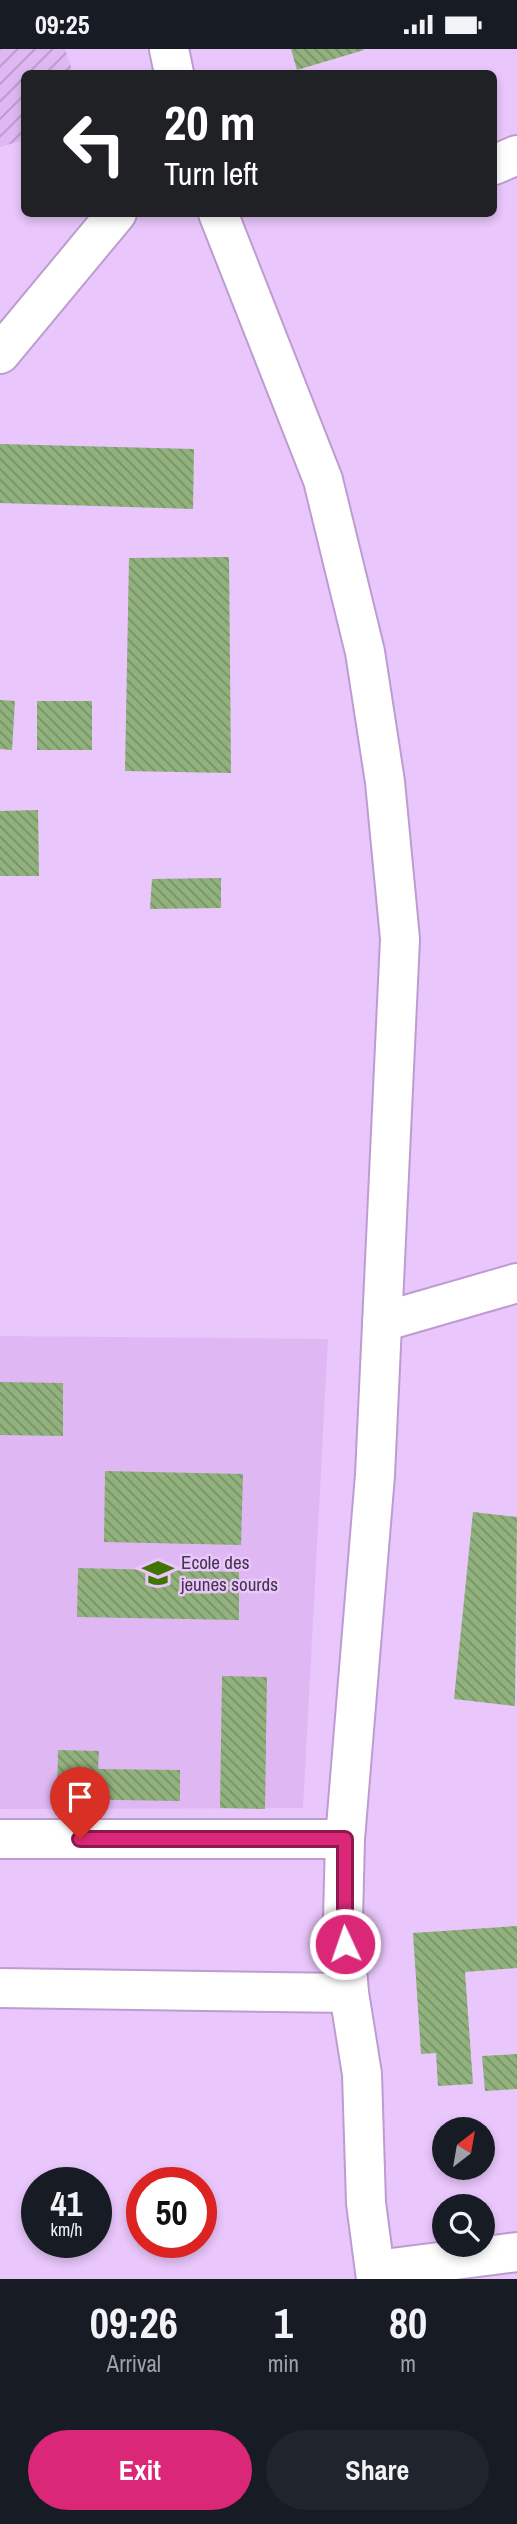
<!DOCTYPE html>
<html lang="en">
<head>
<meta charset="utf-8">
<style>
  :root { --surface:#171b24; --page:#20242c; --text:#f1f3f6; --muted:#9ea1a6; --accent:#db2777 }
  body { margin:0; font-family:"Archivo Narrow",sans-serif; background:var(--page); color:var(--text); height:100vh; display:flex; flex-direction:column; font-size:26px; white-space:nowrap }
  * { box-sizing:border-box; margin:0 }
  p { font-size:23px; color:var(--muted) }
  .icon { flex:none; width:38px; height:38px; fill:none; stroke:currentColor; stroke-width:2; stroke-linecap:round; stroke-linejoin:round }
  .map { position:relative; height:2230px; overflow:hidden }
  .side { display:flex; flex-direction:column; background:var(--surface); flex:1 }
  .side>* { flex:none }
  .banner { position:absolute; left:21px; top:21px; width:476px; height:147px; border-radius:10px; box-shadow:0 4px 10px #0003; background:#202124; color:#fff; overflow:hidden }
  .needle { width:46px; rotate:31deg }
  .fabs { position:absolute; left:432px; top:2068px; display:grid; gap:14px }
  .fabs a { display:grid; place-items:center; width:63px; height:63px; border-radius:50%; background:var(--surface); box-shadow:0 4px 10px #0003; font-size:35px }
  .speed { position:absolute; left:21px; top:2118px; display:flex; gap:14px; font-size:35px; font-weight:700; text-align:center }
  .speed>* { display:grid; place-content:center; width:91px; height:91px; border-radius:50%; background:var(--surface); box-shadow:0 4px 10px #0003; line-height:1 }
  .speed small { font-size:18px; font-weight:400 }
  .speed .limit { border:10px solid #d22; background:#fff; color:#111 }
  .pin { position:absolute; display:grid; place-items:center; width:60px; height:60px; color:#fff; margin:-72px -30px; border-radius:50% 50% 50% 0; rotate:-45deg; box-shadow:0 0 7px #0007 }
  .pin .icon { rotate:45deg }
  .me { position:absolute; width:77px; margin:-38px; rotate:357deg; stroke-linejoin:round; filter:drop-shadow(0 0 5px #0008) }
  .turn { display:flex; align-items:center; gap:24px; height:147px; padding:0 28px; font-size:32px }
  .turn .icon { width:91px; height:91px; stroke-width:2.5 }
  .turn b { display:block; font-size:49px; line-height:60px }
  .eta { display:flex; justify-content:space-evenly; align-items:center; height:119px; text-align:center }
  .eta b { font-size:42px; font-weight:700; line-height:49px }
  .primary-button { display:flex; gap:14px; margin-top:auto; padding:14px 28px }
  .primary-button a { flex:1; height:80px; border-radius:42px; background:var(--accent); color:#fff; font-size:28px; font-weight:700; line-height:80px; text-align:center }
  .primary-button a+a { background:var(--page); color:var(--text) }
  .status { display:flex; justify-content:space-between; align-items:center; height:49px; padding:0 35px; background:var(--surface); direction:ltr }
  .status svg { height:19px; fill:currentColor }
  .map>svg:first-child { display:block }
  .built { fill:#dfb8f3 }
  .industrial { fill:url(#industrial-furrows) }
  .building { fill:url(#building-back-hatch) }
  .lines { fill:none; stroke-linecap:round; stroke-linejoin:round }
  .minor-casing { stroke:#bd9ccf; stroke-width:42 }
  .major-casing { stroke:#bd9ccf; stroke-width:42 }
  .minor { stroke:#fff; stroke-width:38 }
  .major { stroke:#fff; stroke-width:38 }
  .route-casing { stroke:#8e194d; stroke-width:18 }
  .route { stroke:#db2777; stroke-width:12 }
  .labels { text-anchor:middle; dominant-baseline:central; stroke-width:5; stroke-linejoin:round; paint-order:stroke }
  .poi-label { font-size:19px; fill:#43354a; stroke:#e9c6fb; text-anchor:start }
</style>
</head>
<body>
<div class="status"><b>09:25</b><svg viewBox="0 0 49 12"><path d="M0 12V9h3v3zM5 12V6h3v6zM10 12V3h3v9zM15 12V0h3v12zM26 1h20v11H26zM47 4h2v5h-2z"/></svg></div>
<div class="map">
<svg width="517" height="2230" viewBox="0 0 517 2230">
  <defs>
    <pattern id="industrial-furrows" width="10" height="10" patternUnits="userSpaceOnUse" patternTransform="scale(1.75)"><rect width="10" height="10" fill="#dfb8f3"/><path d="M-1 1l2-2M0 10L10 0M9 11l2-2" fill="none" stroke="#b696c7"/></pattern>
    <pattern id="building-back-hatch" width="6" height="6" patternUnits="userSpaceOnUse" patternTransform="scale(1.75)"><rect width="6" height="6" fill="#91b17d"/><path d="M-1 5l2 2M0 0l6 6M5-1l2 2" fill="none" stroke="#789168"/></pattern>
  </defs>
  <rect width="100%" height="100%" fill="#e9c6fb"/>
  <path class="built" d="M0 1287 328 1290 303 1759 0 1760Z"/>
  <path class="industrial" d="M0 0H65L73 24H24V91L0 98Z"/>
  <g class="building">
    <path d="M291 0H363L364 1 297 21Z"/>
    <path d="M0 395 194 400 193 460 0 454Z"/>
    <path d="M229 508 231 724 125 722 129 509Z"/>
    <path d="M0 651 15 652 12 701 0 700Z"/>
    <rect x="37" y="652" width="55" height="49"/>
    <path d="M38 761 39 827H0V762Z"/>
    <path d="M221 829V859L150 860 152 830Z"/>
    <path d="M0 1333 63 1334V1387L0 1386Z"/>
    <path d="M105 1422 243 1425 241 1496 104 1493Z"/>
    <path d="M473 1463 517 1468 515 1657 454 1650Z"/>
    <path d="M78 1519 239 1523V1571L77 1568Z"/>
    <path d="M222 1627 267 1628 265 1760 220 1759Z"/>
    <path d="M58 1701 99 1702 98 1720 180 1721V1752L57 1750Z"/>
    <path d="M517 1877V1919L465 1923 473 2035 438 2037 436 2004 421 2005 413 1884Z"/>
    <path d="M517 2005V2040L485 2042 482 2007Z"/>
  </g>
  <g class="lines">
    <g class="minor-casing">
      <g id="minor">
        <path d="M494 116 517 106"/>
        <path d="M0 305 117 164"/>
        <path d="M382 1273 517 1234"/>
        <path d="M0 1790H345"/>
        <path d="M0 1939 349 1944"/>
        <path d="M376 2221 517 2203"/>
      </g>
    </g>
    <g class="major-casing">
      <g id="major">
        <path d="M169 0 174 24"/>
        <path d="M218 164 323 431 365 603 385 733 400 890 375 1426 345 1790 343 1870 349 1944 362 2025 366 2154 376 2230"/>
      </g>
    </g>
    <use href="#minor" class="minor"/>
    <use href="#major" class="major"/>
  </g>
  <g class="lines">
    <g class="route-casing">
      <path id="route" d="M80 1790H345V1895"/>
    </g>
    <use href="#route" class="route"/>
  </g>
  <defs>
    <g id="school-bare" transform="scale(2.415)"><path d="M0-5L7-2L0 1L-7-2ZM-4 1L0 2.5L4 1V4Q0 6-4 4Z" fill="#407502" stroke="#e9c6fb" stroke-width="2.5" paint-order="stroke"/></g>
  </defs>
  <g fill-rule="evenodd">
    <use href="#school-bare" x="158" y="1524"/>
  </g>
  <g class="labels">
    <g class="poi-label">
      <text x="181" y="1513">Ecole des<tspan x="181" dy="22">jeunes sourds</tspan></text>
    </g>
  </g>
</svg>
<div class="fabs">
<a><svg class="needle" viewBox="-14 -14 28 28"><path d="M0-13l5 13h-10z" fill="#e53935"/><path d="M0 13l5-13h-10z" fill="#9ea1a6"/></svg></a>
<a><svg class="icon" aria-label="search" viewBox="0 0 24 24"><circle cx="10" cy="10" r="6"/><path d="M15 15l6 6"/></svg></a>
</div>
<div class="speed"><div>41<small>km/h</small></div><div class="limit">50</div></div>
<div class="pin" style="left:80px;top:1790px;background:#d93025"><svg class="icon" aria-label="arrive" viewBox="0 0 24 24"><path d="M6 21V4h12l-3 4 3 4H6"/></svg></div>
<svg class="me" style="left:345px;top:1895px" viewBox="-20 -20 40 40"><circle r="17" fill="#db2777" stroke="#fff" stroke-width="3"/><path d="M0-11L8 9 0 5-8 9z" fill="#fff"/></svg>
<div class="banner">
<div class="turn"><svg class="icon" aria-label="left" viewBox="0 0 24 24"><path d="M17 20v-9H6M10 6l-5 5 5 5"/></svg><div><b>20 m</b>Turn left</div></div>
</div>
</div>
<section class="side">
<div class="eta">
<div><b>09:26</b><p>Arrival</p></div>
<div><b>1</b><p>min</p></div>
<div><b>80</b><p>m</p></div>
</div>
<div class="primary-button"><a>Exit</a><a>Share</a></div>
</section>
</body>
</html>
